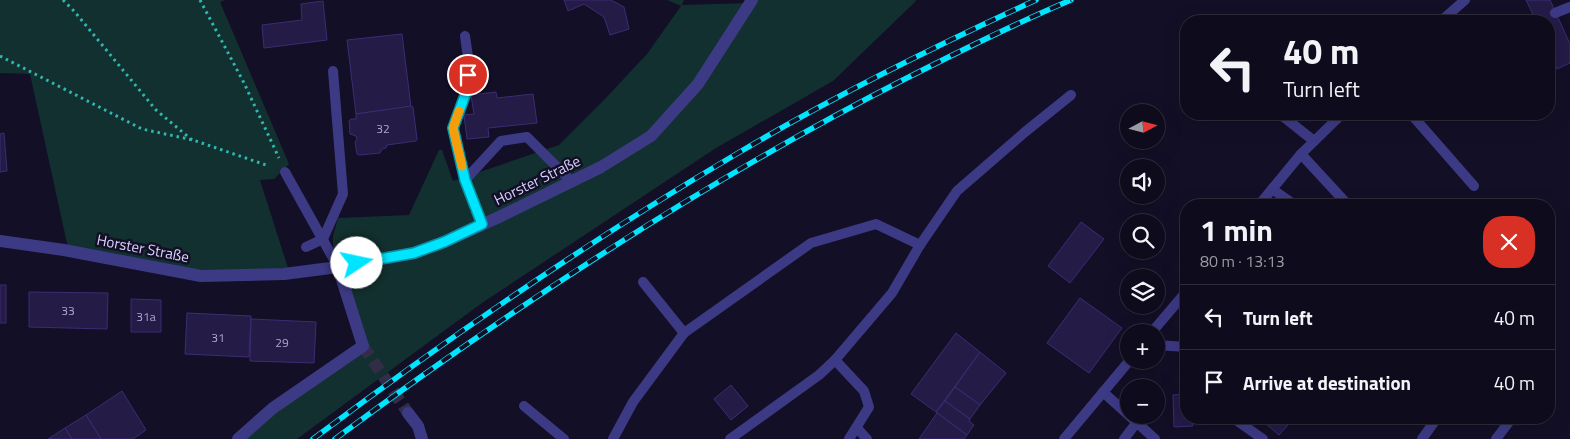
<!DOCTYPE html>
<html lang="en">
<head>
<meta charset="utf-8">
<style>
  :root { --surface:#0e0b1c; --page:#171425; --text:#f1f3f6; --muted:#9b9ba3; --line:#2e2b3b }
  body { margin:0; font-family:"Titillium Web",sans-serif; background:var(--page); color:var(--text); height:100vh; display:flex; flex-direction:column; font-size:19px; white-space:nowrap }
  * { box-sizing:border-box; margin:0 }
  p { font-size:16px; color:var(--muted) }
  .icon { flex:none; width:28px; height:28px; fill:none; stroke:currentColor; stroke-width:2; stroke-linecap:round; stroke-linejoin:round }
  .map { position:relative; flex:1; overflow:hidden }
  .side { position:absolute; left:1180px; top:199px; width:375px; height:225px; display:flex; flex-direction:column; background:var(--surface); border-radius:20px; box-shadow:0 5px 20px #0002,0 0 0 1px var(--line) }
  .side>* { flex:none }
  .guide { position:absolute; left:1180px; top:15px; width:375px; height:105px; border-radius:20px; box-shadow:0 5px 20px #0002,0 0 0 1px var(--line); background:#0e0b1c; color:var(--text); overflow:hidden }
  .needle { width:32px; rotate:83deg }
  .buttons { position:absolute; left:1120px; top:104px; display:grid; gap:10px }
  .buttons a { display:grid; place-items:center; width:45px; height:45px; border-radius:50%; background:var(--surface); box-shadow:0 5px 20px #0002,0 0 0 1px var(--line); font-size:25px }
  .pin { position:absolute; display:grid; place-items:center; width:42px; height:42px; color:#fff; margin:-21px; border:2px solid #fff; border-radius:50%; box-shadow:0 1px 5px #0007 }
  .me { position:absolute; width:55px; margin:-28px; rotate:79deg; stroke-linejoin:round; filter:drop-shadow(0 0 4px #0008) }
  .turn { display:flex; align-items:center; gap:18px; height:105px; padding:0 20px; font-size:22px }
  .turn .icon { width:65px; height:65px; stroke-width:2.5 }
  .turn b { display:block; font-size:35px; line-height:42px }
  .round { display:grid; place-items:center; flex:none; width:52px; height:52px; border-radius:20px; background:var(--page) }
  .headline { display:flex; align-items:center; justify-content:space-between; height:85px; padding:0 20px }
  h1 { font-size:30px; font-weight:700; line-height:38px }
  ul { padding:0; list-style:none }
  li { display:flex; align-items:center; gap:15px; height:65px; padding:0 20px; border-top:1px solid var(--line) }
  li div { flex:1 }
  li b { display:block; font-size:19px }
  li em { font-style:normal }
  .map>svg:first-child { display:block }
  .green { fill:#12302f }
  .building { fill:#241b47; stroke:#3b2d73 }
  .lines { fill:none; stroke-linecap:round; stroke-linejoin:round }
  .street-tunnel { stroke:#312d47; stroke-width:12; stroke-dasharray:12 6; stroke-linecap:butt }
  .path { stroke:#2fb8b0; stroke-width:3; stroke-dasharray:2.5 4; stroke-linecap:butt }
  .lane { stroke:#3d3a85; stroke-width:10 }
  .street { stroke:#3d3a85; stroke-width:12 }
  .rail-casing { stroke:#00e5ff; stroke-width:5.5 }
  .rail { stroke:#130f26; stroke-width:4; stroke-dasharray:11; stroke-linecap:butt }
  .route-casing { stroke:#0095a6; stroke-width:12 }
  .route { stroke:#00e5ff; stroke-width:9 }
  .slow { stroke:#f59e0b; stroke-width:9 }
  .labels { text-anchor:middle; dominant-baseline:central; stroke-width:5; stroke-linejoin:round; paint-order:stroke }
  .number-label { font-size:12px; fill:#aca6d1 }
  .street-label { font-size:15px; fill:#d9d4ff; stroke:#130f26 }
</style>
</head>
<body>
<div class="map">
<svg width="1570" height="439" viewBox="0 0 1570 439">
  <rect width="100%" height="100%" fill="#130f26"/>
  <g class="green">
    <path d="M0 0H225L220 2 289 164 274 179 260 180 288 268 202 274 68 248 30 74 0 73Z"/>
    <path d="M667 0H684L682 5 752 3 754 0H915L916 1 833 81 716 148 482 303 297 439H241L365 347 333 270V236L338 218 409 215 439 150H442L453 181 559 145 603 101 647 54 681 6Z"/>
  </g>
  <g class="building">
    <path d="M564 0H611L624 7 629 29 610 35 604 17 584 4 568 11Z"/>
    <path d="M1526 0H1550L1570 44V63L1557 69 1549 50V21H1536Z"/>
    <path d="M323 1 327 40 264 48 262 25 302 20 301 4Z"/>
    <path d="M402 34 411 107 356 114 347 40Z"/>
    <path d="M496 92 497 98 533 94 537 123 488 128 489 137 467 139 464 115 474 114 471 95Z"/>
    <path d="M411 106 413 107 417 139 416 141 387 145 386 148 382 149 380 153 359 155 357 154 355 142 357 139 356 136 350 134 349 121 351 119H356V114Z"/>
    <path d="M4 133 7 171 0 172V134Z"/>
    <path d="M1081 222 1104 239 1070 283 1048 266Z"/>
    <rect x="0" y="285" width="6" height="38"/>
    <path d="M29 292 108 293 107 329 29 327Z"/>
    <path d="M1080 298 1122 328 1089 373 1047 343Z"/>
    <path d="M131 299 161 300V332H131Z"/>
    <path d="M187 313 251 316 249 357 185 354Z"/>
    <path d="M251 319 316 322 314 363 250 361Z"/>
    <path d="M956 333 980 352 936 412 911 394Z"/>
    <path d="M980 352 1006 373 980 405 955 387Z"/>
    <path d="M731 385 748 406 731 420 714 399Z"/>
    <path d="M955 387 980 405 970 419 945 401Z"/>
    <path d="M122 391 146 430 133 439H101L86 415Z"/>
    <path d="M1186 394V418H1193V426L1174 427 1173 395Z"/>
    <path d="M945 401 970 419 969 421 974 425 967 435 936 412Z"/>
    <path d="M937 413 967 435 964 439H919Z"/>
    <path d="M86 415 101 439H72L65 428Z"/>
    <path d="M1259 418H1294L1279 435Z"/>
    <path d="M65 428 72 439H48Z"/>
  </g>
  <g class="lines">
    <path class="street-tunnel" d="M363 346 408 413"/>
    <g class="path">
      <path d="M63 0 74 11 156 110 192 140"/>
      <path d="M200 0 244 83 279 158"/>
      <path d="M0 56 142 129 193 140 269 166"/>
    </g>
    <g class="lane">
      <path d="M1555 13 1570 7"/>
      <path d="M1441 21 1465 0"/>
      <path d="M1280 114 1314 141"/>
      <path d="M1411 114 1474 186"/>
      <path d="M1301 154 1348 205"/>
      <path d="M285 172 338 267"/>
      <path d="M465 180 453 128 468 87 469 64 465 36"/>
      <path d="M1272 189 1295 205"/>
      <path d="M1259 205 1301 154 1342 114"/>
      <path d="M481 224 465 180 501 141 527 137 571 181"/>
      <path d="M306 247 323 239 343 194 333 71"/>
      <path d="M643 282 684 333 811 243 876 224 920 245"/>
      <path d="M1152 332 1186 292"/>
      <path d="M1156 345 1186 347"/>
      <path d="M835 360 892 293 920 245 957 191 1025 132 1071 95"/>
      <path d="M1103 392 1155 439"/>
      <path d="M524 406 564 439"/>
      <path d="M1233 418 1263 439"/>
      <path d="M857 428 867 439"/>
      <path d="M613 439 633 402 684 333"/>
      <path d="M730 439 819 375 835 360 864 391 869 407 849 439"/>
      <path d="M1064 439 1130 360"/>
      <path d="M1124 439 1137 422"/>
      <path d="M1422 439 1437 418"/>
      <path d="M1496 439 1512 418"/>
    </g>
    <g class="street">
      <path d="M0 241 64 250 201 276 284 274 338 267 414 253 444 242 499 217 601 167 651 136 698 84 752 0"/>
      <path d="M408 413 418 426 422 439"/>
      <path d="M238 439 273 408 363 346 338 267"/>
    </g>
    <g class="rail-casing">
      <g id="rail">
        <path d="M313 439C448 338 587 242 733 156 830 98 933 47 1036 0"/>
        <path d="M335 439C516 305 703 182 903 80 958 52 1014 24 1071 0"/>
      </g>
    </g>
    <use href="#rail" class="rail"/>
  </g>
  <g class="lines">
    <g class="route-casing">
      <path id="route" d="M357 263 414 253 444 242 482 224 465 180 453 128 468 87V75"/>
    </g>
    <use href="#route" class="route"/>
    <path class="slow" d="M459 111 453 128 462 166"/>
  </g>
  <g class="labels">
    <g class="number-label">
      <text x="383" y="128">32</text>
      <text x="68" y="310">33</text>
      <text x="146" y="316">31a</text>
      <text x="218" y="337">31</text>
      <text x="282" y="342">29</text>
    </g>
    <g class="street-label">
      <text transform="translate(537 180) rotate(-26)">Horster Straße</text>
      <text transform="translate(143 248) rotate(11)">Horster Straße</text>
    </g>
  </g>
</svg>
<div class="buttons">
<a><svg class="needle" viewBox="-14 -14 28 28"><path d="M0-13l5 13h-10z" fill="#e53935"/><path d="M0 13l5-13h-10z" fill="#9b9ba3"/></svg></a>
<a><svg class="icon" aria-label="sound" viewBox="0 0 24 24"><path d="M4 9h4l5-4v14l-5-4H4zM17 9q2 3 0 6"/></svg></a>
<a><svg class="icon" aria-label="search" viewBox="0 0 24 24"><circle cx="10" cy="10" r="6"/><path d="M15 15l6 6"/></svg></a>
<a><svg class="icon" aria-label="layers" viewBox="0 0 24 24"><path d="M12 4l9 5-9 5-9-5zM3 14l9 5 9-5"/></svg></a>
<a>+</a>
<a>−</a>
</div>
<div class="pin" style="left:468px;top:75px;background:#d93025"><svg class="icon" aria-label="arrive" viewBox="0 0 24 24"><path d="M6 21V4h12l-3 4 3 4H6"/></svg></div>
<svg class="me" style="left:357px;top:263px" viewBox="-20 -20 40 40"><circle r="19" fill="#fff"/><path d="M0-13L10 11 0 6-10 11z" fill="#00e5ff"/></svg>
<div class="guide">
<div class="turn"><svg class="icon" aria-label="left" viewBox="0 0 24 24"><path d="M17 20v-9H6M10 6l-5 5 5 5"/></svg><div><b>40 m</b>Turn left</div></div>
</div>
<section class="side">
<div class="headline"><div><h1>1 min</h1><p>80 m · 13:13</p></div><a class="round" style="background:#d93025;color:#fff"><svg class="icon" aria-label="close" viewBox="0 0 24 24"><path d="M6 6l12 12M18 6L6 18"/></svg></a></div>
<ul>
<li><svg class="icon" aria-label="left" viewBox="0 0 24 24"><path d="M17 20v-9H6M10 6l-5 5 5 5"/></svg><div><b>Turn left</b></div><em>40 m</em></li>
<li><svg class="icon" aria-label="arrive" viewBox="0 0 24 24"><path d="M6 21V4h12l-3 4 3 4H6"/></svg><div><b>Arrive at destination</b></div><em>40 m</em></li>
</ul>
</section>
</div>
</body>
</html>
